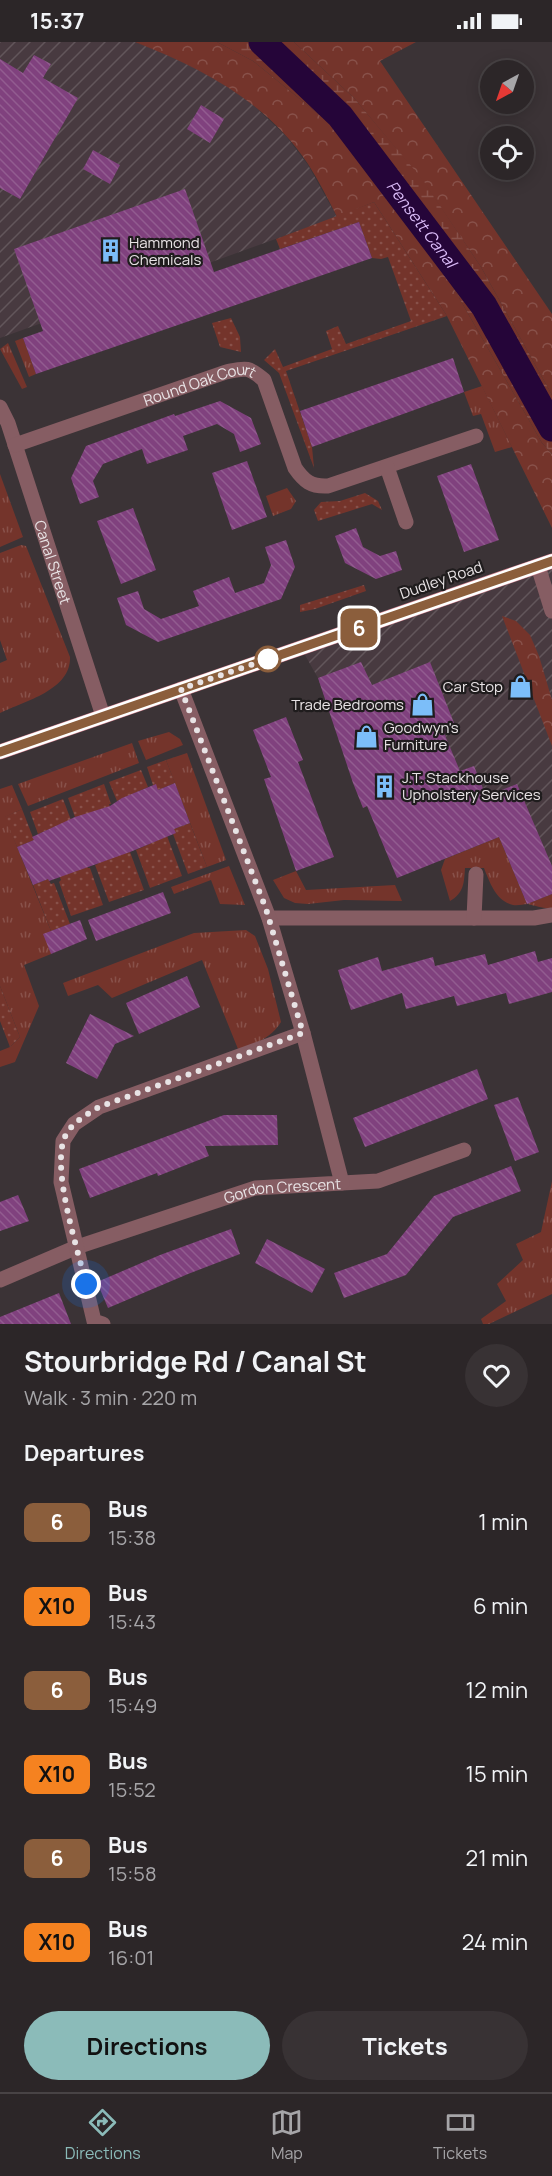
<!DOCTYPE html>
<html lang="en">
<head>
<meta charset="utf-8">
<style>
	:root { --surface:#2c2628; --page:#383234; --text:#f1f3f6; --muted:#a6a5a8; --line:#484345; --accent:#8bbbb9 }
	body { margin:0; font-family:Manrope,sans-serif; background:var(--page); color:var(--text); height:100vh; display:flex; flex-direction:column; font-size:22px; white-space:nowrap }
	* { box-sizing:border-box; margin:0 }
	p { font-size:20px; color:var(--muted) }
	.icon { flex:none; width:33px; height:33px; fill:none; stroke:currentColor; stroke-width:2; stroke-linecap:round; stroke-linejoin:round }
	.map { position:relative; height:1282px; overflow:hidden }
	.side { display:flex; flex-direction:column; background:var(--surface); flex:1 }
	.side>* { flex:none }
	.badge { padding:0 12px; border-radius:9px; font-size:21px; line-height:39px }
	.needle { width:39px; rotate:220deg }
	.tools { position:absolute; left:480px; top:18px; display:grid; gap:12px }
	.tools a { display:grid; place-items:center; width:54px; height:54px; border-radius:50%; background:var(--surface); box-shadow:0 3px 15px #0003,0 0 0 2px var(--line); font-size:30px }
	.you { position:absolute; width:30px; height:30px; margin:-15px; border:4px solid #fff; border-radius:50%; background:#1a73e8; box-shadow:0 0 0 9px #1a73e833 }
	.map>.badge { position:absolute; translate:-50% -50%; box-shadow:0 0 0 3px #fff }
	h2 { padding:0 24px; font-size:22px; line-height:54px }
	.round { display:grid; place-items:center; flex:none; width:63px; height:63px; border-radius:32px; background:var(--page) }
	.headline { display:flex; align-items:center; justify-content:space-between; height:102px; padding:0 24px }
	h1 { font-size:28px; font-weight:700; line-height:45px }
	.action { display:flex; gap:12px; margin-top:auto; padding:12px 24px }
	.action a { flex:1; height:69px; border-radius:36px; background:var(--accent); color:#111; font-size:24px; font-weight:700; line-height:69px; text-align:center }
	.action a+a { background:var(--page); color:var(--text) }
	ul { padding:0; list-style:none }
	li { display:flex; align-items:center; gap:18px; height:84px; padding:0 24px }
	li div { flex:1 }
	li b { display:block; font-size:22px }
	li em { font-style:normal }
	li .badge { min-width:66px; font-weight:700; text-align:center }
	.status { display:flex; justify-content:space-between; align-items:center; height:42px; padding:0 30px; background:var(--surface); direction:ltr }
	.status svg { height:16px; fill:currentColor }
	.dock { display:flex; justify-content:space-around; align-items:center; height:84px; border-top:2px solid var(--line); background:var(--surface); font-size:16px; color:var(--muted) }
	.dock a { display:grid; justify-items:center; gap:3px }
	.dock .current { color:var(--accent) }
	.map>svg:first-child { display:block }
	.industrial { fill:url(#industrial-furrows) }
	.grass { fill:url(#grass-tufts) }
	.forest { fill:url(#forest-crowns) }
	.wetland { fill:url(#wetland-marsh) }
	.garden { fill:url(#garden-dots) }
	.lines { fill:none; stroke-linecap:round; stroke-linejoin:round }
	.canal { stroke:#250539; stroke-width:27 }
	.building { fill:url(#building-back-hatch) }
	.minor { stroke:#865d63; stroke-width:15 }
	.primary { stroke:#d3828f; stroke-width:15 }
	.line-casing { stroke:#fff; stroke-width:14 }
	.line { stroke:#8b5e3c; stroke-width:9 }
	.walk { stroke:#e8e3e5; stroke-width:6; stroke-dasharray:0 10.8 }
	.stop-dot { fill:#fff; stroke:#8b5e3c; stroke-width:3 }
	.labels { text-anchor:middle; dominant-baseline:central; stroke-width:4.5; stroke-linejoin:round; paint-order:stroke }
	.poi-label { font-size:15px; fill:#e8e3e5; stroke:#1f1c1d; text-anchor:start }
	.street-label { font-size:15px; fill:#e8e3e5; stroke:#1f1c1d }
	.water-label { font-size:16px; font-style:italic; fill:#dbbcf9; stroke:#1f1c1d }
</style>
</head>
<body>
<div class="status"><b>15:37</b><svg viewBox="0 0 49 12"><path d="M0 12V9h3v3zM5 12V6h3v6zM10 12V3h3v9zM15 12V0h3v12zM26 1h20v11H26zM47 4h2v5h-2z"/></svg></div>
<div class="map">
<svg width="552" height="1282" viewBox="0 0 552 1282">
	<defs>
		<pattern id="industrial-furrows" width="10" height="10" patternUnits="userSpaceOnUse" patternTransform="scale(1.5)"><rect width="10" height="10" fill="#483a40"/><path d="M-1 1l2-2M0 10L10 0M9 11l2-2" fill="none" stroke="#62565b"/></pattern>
		<pattern id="grass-tufts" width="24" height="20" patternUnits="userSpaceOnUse" patternTransform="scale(1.5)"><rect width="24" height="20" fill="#74342b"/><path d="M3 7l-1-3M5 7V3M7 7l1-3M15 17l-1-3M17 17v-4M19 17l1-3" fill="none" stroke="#88514a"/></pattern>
		<pattern id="forest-crowns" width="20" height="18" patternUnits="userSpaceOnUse" patternTransform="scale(1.5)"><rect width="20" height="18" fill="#74342b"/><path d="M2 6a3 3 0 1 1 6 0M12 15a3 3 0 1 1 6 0" fill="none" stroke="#88514a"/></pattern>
		<pattern id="wetland-marsh" width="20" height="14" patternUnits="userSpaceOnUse" patternTransform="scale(1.5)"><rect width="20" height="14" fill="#74342b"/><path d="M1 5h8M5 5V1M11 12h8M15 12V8" fill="none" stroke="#88514a"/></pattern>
		<pattern id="garden-dots" width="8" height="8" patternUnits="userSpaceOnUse" patternTransform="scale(1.5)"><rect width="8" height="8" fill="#74342b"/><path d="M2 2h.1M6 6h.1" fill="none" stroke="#88514a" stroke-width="1.8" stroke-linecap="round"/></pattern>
		<pattern id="building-back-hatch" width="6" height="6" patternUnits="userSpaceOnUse" patternTransform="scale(1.5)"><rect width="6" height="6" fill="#80417e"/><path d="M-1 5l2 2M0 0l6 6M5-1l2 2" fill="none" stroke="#925c90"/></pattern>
	</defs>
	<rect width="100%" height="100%" fill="#3b3336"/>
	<g class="industrial">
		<polygon points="0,0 135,0 178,16 216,37 251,61 286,94 308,123 337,175 0,296"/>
		<polygon points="552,520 552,852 527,862 499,795 445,817 415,745 363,766 318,636 301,606"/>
	</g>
	<g class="grass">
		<polygon points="23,296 36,332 29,335 15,299"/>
		<polygon points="8,301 27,345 22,347 0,307"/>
		<polygon points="482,344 512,405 495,410 481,372 473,374 464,350"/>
		<polygon points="0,432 23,495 0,505"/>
		<polygon points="287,446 296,459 291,467 273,474 266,454"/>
		<path d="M21 503 26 504 70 615C71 648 25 659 0 671V621L7 618 0 598V511Z"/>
		<polygon points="169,690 180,697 183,703 146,718 138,699"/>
		<polygon points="132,701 139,721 28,764 18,742"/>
		<polygon points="187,711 226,818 207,825 166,718"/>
		<polygon points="12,743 22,767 5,775 51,889 51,912 24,923 39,964 15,1020 0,1025 0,1009 10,1005 20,995 0,944 0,747"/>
		<path d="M499 795 527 862 552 852V866C543 867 537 864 528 862 523 862 518 864 513 863 496 859 490 841 484 826H465C464 841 464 851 450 859L441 828 445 817Z"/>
		<polygon points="229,824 245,863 220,862 211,838 174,852 171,845"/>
		<polygon points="296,829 306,848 395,843 402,859 344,858 308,862 295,861 284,856 273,838"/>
		<path d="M246 888 255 894 268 927 281 980C271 996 256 1002 238 1007L202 918 112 956 98 943 68 954 63 941 194 891Z"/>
		<polygon points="552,1139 552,1252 489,1282 483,1282 481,1277 506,1259 497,1242 523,1218 516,1202 541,1190"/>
	</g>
	<g class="forest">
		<path d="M135 0H217L253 19 349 97 383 143 450 240 542 401 552 412V486L447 274 374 160 337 175C328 157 319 139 308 122 268 61 202 26 135 0Z"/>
		<polygon points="294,0 416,0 380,19 552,272 552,353 481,225 423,139 354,56"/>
		<polygon points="502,574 516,579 530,593 539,614 552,658 552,704"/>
	</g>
	<polygon class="wetland" points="217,0 294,0 354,56 423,138 481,225 552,353 552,412 542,401 450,240 383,143 349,97 253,19"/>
	<g class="garden">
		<polygon points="374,160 447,274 286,329 312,405 314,426 279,331 264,318 275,307 283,325 332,307 326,289 338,284 346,302 411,279 388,215 381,217 372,216 359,180 280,207 276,197"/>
		<polygon points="231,276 240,295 241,310 220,305 212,281"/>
		<polygon points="365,451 378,459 382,468 372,462 318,479 314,468 321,460 340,459"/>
		<polygon points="364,543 366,549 315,567 300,570 300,563"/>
		<polygon points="166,718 175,741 158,748 153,743 147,725"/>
		<polygon points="141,728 148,745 117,759 109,740"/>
		<polygon points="104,742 111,762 109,762 111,767 75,775 68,756"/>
		<polygon points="63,757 71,778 38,792 30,770"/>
		<polygon points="22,767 34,798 17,805 4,775"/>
		<polygon points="190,781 207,825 188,832 173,792 174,787"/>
		<polygon points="167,794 182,834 150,846 136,808"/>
		<polygon points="130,810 144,848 109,860 95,823 98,822 96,818"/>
		<polygon points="86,822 88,826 90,826 103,863 71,874 59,840 61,838 59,833"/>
		<polygon points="48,837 51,842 54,841 70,882 51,889 33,843"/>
		<polygon points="0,944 20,995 10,1005 0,979"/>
	</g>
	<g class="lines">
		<path class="canal" id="s1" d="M262 0 340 74 484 264 552 386"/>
	</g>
	<g class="building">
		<polygon points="34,13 51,22 43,36 78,56 20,157 0,146 0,17 23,31"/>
		<polygon points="201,63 224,77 210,101 187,87"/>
		<polygon points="93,108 120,123 110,142 83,127"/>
		<polygon points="185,147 214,230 359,180 372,216 36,332 23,296 43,289 14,207"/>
		<polygon points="453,316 464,350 312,405 300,369"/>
		<polygon points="220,359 251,376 261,402 240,410 234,392 217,382 183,394 188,408 147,422 142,407 103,422 93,439 99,455 80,462 71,436 86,404 174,372 175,374"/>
		<polygon points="247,419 267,475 232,488 212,431"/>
		<polygon points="471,422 499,498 464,510 437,434"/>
		<polygon points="133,466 156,528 121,542 97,479"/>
		<polygon points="356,486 363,505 380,514 396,509 402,528 376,537 345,521 335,494"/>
		<polygon points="286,498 295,525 281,557 158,600 126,583 117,556 138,549 144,567 161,577 199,564 193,549 229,535 235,551 264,541 271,523 265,505"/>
		<polygon points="361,620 372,643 430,620 456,686 444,691 460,729 474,724 486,754 517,742 552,824 552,852 527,862 499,795 397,836 367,764 363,766 353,741 318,636"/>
		<polygon points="286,675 303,718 298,720 334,815 296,829 264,737 271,735 253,688"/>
		<polygon points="175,741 190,781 174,787 176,791 130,810 49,839 48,837 33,843 17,805 34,798 32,795 75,775 110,764 122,756 156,742 158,748"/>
		<polygon points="163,850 171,871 96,899 88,878"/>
		<polygon points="80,878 87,897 51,912 43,892"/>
		<polygon points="535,909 538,920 552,916 552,950 509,962 506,951 457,964 454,954 406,967 402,951 351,968 338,928 378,915 382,929 433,915 435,924 485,912 488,923"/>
		<polygon points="187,934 200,965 139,992 126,961"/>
		<polygon points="90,972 134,994 115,1002 97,1037 66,1021"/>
		<polygon points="477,1027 488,1057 365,1105 353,1076"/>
		<polygon points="518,1055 539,1110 515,1119 494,1063"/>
		<polygon points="224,1073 277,1073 278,1103 205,1104 209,1114 158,1134 157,1131 90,1156 79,1127"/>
		<polygon points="511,1124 521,1149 453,1175 406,1233 344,1256 334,1231 387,1212 434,1154"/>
		<polygon points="18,1153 29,1179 0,1189 0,1160"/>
		<polygon points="231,1187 240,1212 188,1232 108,1266 97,1240 160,1213"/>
		<polygon points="267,1197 325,1227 312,1251 255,1221"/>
		<polygon points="59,1251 71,1282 0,1282 0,1275"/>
	</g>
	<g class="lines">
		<g class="minor">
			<path id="s2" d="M0 365 8 381 103 674"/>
			<path id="s3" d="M15 403 226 330C245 326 248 324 264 338L295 426C304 439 311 445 328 444L476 394"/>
			<polyline points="387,425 406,480"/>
			<polyline points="538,524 552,569"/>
			<polyline points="269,876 534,876 552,873"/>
			<polyline points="474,876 476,832"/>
			<polyline points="342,1141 378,1139 464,1108"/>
			<path id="s4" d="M0 1238 77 1205 255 1146 342 1141 303 991 269 876 181 647"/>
			<polyline points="103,1282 94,1279 61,1140 63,1099 74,1082 99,1065 303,991"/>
		</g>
		<polyline class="primary" points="0,710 552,519"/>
	</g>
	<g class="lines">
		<defs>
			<polyline id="line" points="0,710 552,519"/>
		</defs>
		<use href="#line" class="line-casing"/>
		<use href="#line" class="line"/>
		<path class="walk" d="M86 1242C77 1205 54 1135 63 1100 68 1082 85 1074 99 1065L303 991 266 867 181 647 268 617"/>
	</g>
	<defs>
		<symbol id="building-bare" viewBox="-9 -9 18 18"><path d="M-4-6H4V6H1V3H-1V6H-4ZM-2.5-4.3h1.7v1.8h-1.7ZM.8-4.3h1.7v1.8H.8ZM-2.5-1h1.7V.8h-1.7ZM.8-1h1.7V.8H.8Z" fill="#7cbef9" stroke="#1f1c1d" stroke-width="2.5" paint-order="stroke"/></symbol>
		<symbol id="shop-bare" viewBox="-9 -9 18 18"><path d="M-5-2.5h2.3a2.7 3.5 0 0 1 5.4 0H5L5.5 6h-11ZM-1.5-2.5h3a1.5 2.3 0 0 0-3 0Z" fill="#7cbef9" stroke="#1f1c1d" stroke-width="2.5" paint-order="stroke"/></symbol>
	</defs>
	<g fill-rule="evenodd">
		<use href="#building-bare" x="94" y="192" width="33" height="33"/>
		<use href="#shop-bare" x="504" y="628" width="33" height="33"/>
		<use href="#shop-bare" x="406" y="646" width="33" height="33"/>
		<use href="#shop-bare" x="350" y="678" width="33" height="33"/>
		<use href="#building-bare" x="368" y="728" width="33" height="33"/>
	</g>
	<circle class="stop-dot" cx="268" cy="617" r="12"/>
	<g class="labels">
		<g class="poi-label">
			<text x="129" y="200">Hammond<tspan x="129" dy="17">Chemicals</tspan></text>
			<text x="503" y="644" text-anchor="end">Car Stop</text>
			<text x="404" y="662" text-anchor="end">Trade Bedrooms</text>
			<text x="384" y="685">Goodwyn's<tspan x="384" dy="17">Furniture</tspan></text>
			<text x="402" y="735">J.T. Stackhouse<tspan x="402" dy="17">Upholstery Services</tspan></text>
		</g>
		<g class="street-label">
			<text stroke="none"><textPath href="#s3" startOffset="195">Round Oak Court</textPath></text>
			<text stroke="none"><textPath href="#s2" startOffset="164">Canal Street</textPath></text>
			<text transform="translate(441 538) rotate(-19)">Dudley Road</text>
			<text stroke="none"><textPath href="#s4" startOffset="298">Gordon Crescent</textPath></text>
		</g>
		<g class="water-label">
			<text stroke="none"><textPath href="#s1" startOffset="243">Pensett Canal</textPath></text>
		</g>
	</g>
</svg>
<div class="tools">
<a><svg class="needle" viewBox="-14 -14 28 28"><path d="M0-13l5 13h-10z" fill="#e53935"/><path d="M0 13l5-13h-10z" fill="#a6a5a8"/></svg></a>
<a><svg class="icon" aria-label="locate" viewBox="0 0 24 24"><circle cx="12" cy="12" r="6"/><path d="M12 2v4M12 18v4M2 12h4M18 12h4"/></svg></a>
</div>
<div class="you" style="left:86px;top:1242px"></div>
<b class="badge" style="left:359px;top:586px;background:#8b5e3c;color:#fff">6</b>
</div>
<section class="side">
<div class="headline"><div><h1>Stourbridge Rd / Canal St</h1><p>Walk · 3 min · 220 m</p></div><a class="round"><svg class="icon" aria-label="heart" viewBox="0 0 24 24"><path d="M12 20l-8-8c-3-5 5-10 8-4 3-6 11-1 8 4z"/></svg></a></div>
<h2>Departures</h2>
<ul>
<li><span class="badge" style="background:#8b5e3c;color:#fff">6</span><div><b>Bus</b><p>15:38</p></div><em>1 min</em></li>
<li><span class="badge" style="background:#f58220;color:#111">X10</span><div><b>Bus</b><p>15:43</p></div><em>6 min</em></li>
<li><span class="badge" style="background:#8b5e3c;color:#fff">6</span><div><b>Bus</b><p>15:49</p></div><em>12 min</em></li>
<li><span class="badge" style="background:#f58220;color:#111">X10</span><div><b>Bus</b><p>15:52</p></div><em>15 min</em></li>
<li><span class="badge" style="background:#8b5e3c;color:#fff">6</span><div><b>Bus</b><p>15:58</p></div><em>21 min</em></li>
<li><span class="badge" style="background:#f58220;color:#111">X10</span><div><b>Bus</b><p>16:01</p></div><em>24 min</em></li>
</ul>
<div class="action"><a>Directions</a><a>Tickets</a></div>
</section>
<nav class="dock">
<a class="current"><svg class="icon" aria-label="directions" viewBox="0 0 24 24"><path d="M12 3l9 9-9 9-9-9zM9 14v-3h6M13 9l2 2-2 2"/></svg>Directions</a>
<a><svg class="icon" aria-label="map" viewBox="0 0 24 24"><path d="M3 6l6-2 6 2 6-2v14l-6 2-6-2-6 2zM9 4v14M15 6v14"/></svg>Map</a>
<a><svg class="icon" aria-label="tickets" viewBox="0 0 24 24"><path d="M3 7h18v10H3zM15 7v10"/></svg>Tickets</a>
</nav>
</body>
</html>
